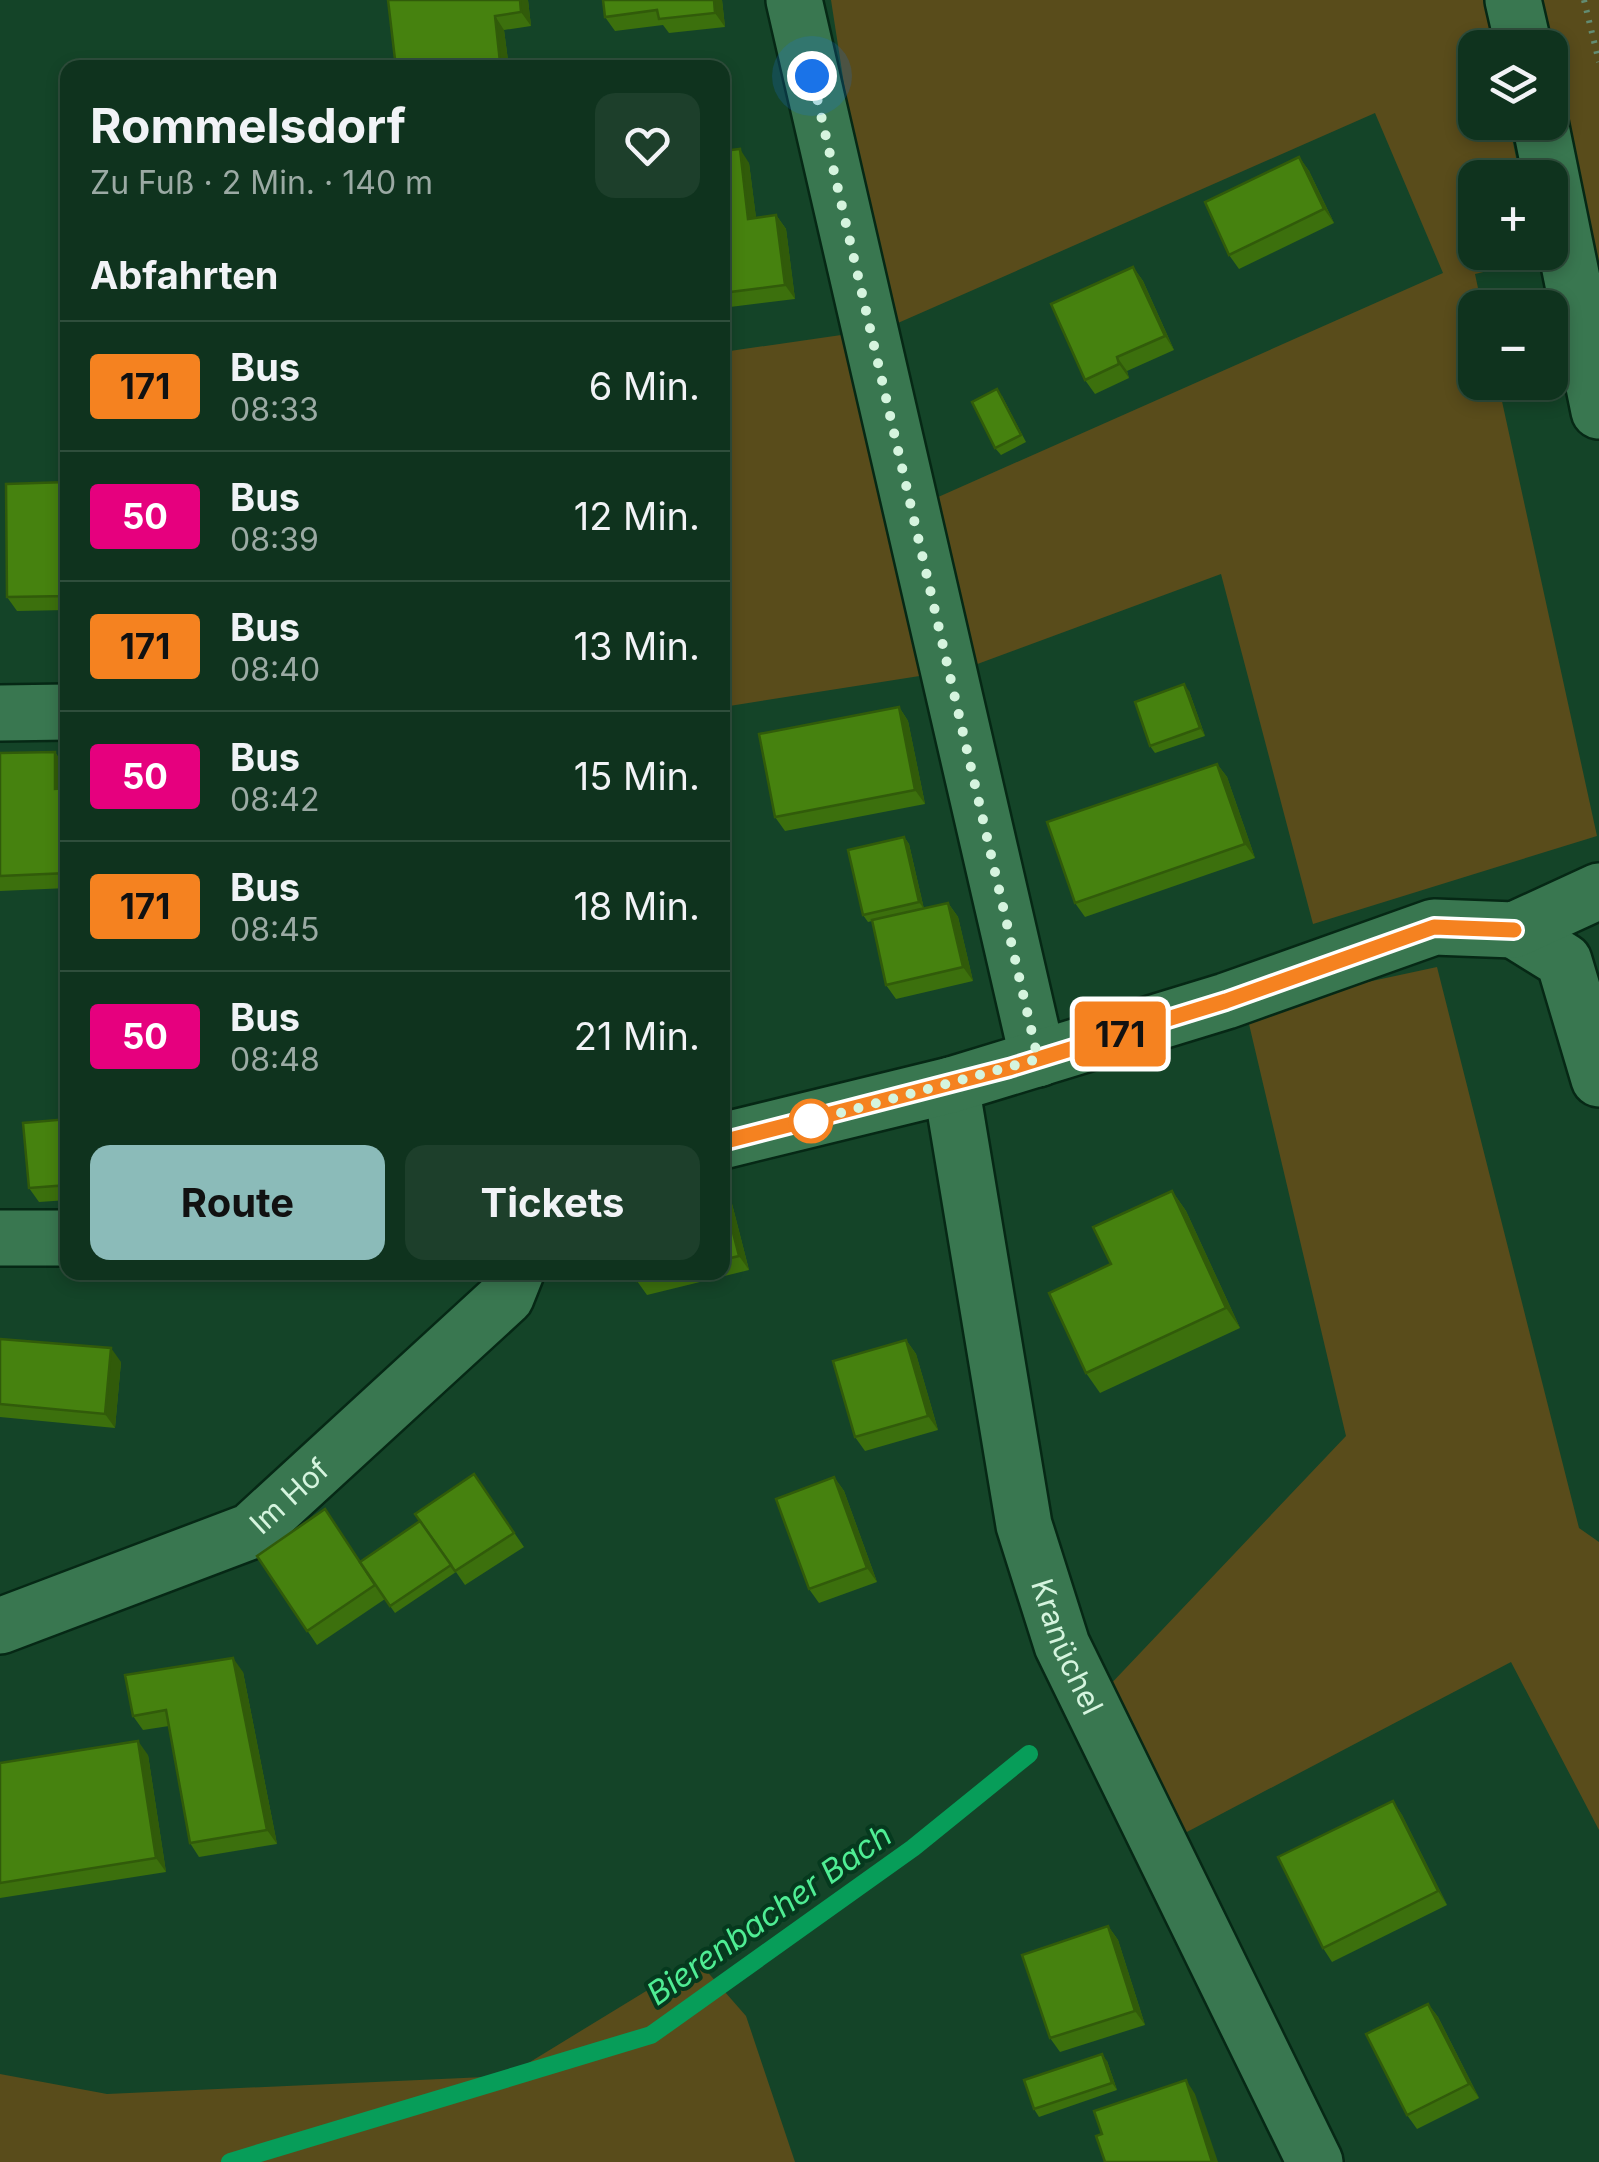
<!DOCTYPE html>
<html lang="de">
<head>
<meta charset="utf-8">
<style>
	:root { --surface:#0f331e; --page:#1d3f2b; --text:#f1f3f6; --muted:#9baaa4; --line:#2f4e3c; --accent:#8bbbb9 }
	body { margin:0; font-family:Inter,sans-serif; background:var(--page); color:var(--text); height:100vh; display:flex; flex-direction:column; font-size:38px; white-space:nowrap }
	* { box-sizing:border-box; margin:0 }
	p { font-size:32px; color:var(--muted) }
	.icon { flex:none; width:55px; height:55px; fill:none; stroke:currentColor; stroke-width:2; stroke-linecap:round; stroke-linejoin:round }
	.map { position:relative; flex:1; overflow:hidden }
	.details { position:absolute; left:60px; top:60px; width:670px; height:1220px; display:flex; flex-direction:column; background:var(--surface); border-radius:20px; box-shadow:0 5px 15px #0003,0 0 0 2px var(--line) }
	.details>* { flex:none }
	.badge { padding:0 20px; border-radius:8px; font-size:35px; line-height:65px }
	.tools { position:absolute; left:1458px; top:30px; display:grid; gap:20px }
	.tools a { display:grid; place-items:center; width:110px; height:110px; border-radius:20px; background:var(--surface); box-shadow:0 5px 15px #0003,0 0 0 2px var(--line); font-size:50px }
	.you { position:absolute; width:50px; height:50px; margin:-25px; border:8px solid #fff; border-radius:50%; background:#1a73e8; box-shadow:0 0 0 15px #1a73e833 }
	.map>.badge { position:absolute; translate:-50% -50%; box-shadow:0 0 0 5px #fff }
	h2 { padding:0 30px; font-size:38px; line-height:90px }
	.round { display:grid; place-items:center; flex:none; width:105px; height:105px; border-radius:20px; background:var(--page) }
	.summary { display:flex; align-items:center; justify-content:space-between; height:170px; padding:0 30px }
	h1 { font-size:48px; font-weight:700; line-height:75px }
	.button { display:flex; gap:20px; margin-top:auto; padding:20px 30px }
	.button a { flex:1; height:115px; border-radius:20px; background:var(--accent); color:#111; font-size:40px; font-weight:700; line-height:115px; text-align:center }
	.button a+a { background:var(--page); color:var(--text) }
	ul { padding:0; list-style:none }
	li { display:flex; align-items:center; gap:30px; height:130px; padding:0 30px; border-top:2px solid var(--line) }
	li div { flex:1 }
	li b { display:block; font-size:38px }
	li em { font-style:normal }
	li .badge { min-width:110px; font-weight:700; text-align:center }
	.map>svg:first-child { display:block }
	.green { fill:#594c1b }
	.lines { fill:none; stroke-linecap:round; stroke-linejoin:round }
	.stream { stroke:#079d59; stroke-width:18 }
	.minor-casing { stroke:#062815; stroke-width:60 }
	.path { stroke:#638c72; stroke-width:6; stroke-dasharray:2.5 8; stroke-linecap:butt }
	.minor { stroke:#397750; stroke-width:55 }
	.wall { fill:#3c700d }
	.shaded-wall { fill:#315b0a }
	.building { fill:#46820f; stroke:#315b0a; stroke-width:2.5 }
	.line-casing { stroke:#fff; stroke-width:22 }
	.line { stroke:#f58220; stroke-width:15 }
	.walk { stroke:#d5f4de; stroke-width:10; stroke-dasharray:0 18 }
	.stop-dot { fill:#fff; stroke:#f58220; stroke-width:5 }
	.labels { text-anchor:middle; dominant-baseline:central; stroke-width:8; stroke-linejoin:round; paint-order:stroke }
	.street-label { font-size:30px; fill:#d5f4de; stroke:#06391e }
	.water-label { font-size:32px; font-style:italic; fill:#4fed94; stroke:#06391e }
</style>
</head>
<body>
<div class="map">
<svg width="1599" height="2162" viewBox="0 0 1599 2162">
	<rect width="100%" height="100%" fill="#144428"/>
	<g class="green">
		<polygon points="831,0 1485,0 1495,47 1475,48 1475,122 1509,123 1520,177 1475,178 1475,252 1535,253 1537,259 1475,274 1482,307 1475,308 1475,382 1498,383 1597,836 1313,924 1221,574 972,666 936,498 1443,273 1375,113 882,330"/>
		<polygon points="1513,0 1599,0 1599,261 1569,267 1550,122 1550,48"/>
		<polygon points="855,333 926,675 723,707 723,352"/>
		<polygon points="1437,967 1579,1528 1599,1542 1599,1830 1511,1662 1185,1833 1106,1689 1346,1436 1249,1024 1330,990"/>
		<polygon points="697,1960 746,2016 795,2162 0,2162 0,2074 107,2094 507,2076"/>
	</g>
	<g class="lines">
		<polyline class="stream" points="230,2162 651,2035 913,1848 1029,1754"/>
		<defs>
			<g id="minor">
				<polyline points="794,0 1038,1059"/>
				<polyline points="1513,0 1524,48"/>
				<polyline points="1540,122 1599,411"/>
				<polyline points="0,713 68,712"/>
				<polyline points="1514,930 1564,961 1599,1079"/>
				<path id="s1" d="M951 1085 1024 1525 1062 1645 1315 2162"/>
				<polyline points="722,1141 951,1085 1226,1001 1434,927 1514,930 1599,891"/>
				<polyline points="0,1238 68,1238"/>
				<path id="s2" d="M0 1626 251 1531 506 1297 516 1272"/>
			</g>
		</defs>
		<use href="#minor" class="minor-casing"/>
		<polyline class="path" points="1584,0 1599,62"/>
		<use href="#minor" class="minor"/>
	</g>
	<g class="wall">
		<polygon points="388,0 528,0 531,26 504,30 509,68 396,68"/>
		<polygon points="722,0 725,27 669,33 663,25 615,31 605,17"/>
		<polygon points="722,151 749,163 756,218 776,215 786,229 795,299 722,308"/>
		<polygon points="1299,157 1309,171 1334,223 1239,269 1229,255"/>
		<polygon points="1133,267 1143,281 1174,350 1127,371 1129,378 1095,394 1085,380"/>
		<polygon points="1002,396 1026,442 1001,455 995,448"/>
		<polygon points="68,482 68,610 17,611 7,597"/>
		<polygon points="1189,691 1205,736 1155,753 1150,746"/>
		<polygon points="899,707 908,721 925,804 785,831 775,817"/>
		<polygon points="55,752 64,766 65,789 68,788 68,888 0,891 0,753"/>
		<polygon points="1217,764 1227,777 1255,858 1085,917 1075,903"/>
		<polygon points="904,837 909,844 924,909 948,903 958,917 973,981 896,999 886,985 872,921 868,922 863,915"/>
		<polygon points="68,1119 68,1200 39,1202 29,1188"/>
		<polygon points="722,1185 730,1196 749,1270 647,1295 637,1281 635,1272 722,1272"/>
		<polygon points="1172,1191 1186,1211 1240,1328 1100,1393 1086,1373 1111,1264"/>
		<polygon points="0,1339 121,1362 115,1428 0,1417"/>
		<polygon points="906,1340 916,1354 938,1430 865,1451 855,1437"/>
		<polygon points="474,1474 524,1547 465,1585 456,1572 395,1613 385,1599 317,1645 257,1556 360,1562 420,1521"/>
		<polygon points="834,1477 844,1491 877,1582 819,1603 809,1589"/>
		<polygon points="243,1672 277,1844 199,1857 190,1843 169,1726 143,1730 133,1716"/>
		<polygon points="148,1755 166,1872 0,1898 0,1763"/>
		<polygon points="1393,1801 1402,1815 1447,1905 1332,1962 1323,1948"/>
		<polygon points="1108,1926 1118,1940 1145,2025 1060,2052 1050,2038"/>
		<polygon points="1428,2004 1438,2017 1479,2098 1417,2129 1407,2115"/>
		<polygon points="1107,2061 1117,2090 1039,2117 1034,2109"/>
	</g>
	<g class="shaded-wall">
		<polygon points="520,0 528,0 531,26 521,12"/>
		<polygon points="714,0 722,0 725,27 715,13"/>
		<polygon points="495,16 504,30 509,68 504,68 500,62"/>
		<polygon points="740,149 749,163 758,233 748,219"/>
		<polygon points="1299,157 1309,171 1334,223 1324,209"/>
		<polygon points="776,215 786,229 795,299 785,285"/>
		<polygon points="1133,267 1143,281 1174,350 1165,336"/>
		<polygon points="1117,357 1127,371 1129,378 1119,364"/>
		<polygon points="1184,684 1189,691 1205,736 1200,728"/>
		<polygon points="899,707 908,721 925,804 915,790"/>
		<polygon points="55,752 64,766 65,803 55,789"/>
		<polygon points="1217,764 1227,777 1255,858 1245,844"/>
		<polygon points="904,837 909,844 924,909 919,902"/>
		<polygon points="948,903 958,917 973,981 963,967"/>
		<polygon points="722,1185 730,1196 749,1270 739,1256"/>
		<polygon points="1172,1191 1186,1211 1240,1328 1226,1308"/>
		<polygon points="906,1340 916,1354 938,1430 928,1416"/>
		<polygon points="111,1348 121,1362 115,1428 105,1414"/>
		<polygon points="834,1477 844,1491 877,1582 867,1568"/>
		<polygon points="233,1658 243,1672 277,1844 267,1830"/>
		<polygon points="138,1741 148,1755 166,1872 156,1858"/>
		<polygon points="1393,1801 1402,1815 1447,1905 1438,1891"/>
		<polygon points="1108,1926 1118,1940 1145,2025 1135,2011"/>
		<polygon points="1428,2004 1438,2017 1479,2098 1469,2084"/>
		<polygon points="1102,2054 1107,2061 1117,2090 1112,2083"/>
		<polygon points="1186,2080 1195,2094 1218,2162 1212,2162"/>
	</g>
	<g class="building">
		<polygon points="388,0 520,0 521,12 495,16 500,62 448,68 396,68"/>
		<polygon points="603,0 714,0 715,13 659,19 657,10 605,17"/>
		<polygon points="740,149 748,219 776,215 785,285 722,293 722,151"/>
		<polygon points="1299,157 1324,209 1229,255 1205,202"/>
		<polygon points="1133,267 1165,336 1117,357 1119,364 1085,380 1051,304"/>
		<polygon points="997,389 1021,435 995,448 972,402"/>
		<polygon points="68,482 68,596 7,597 6,484"/>
		<polygon points="1184,684 1200,728 1150,746 1135,702"/>
		<polygon points="899,707 915,790 775,817 759,734"/>
		<polygon points="55,752 55,789 68,788 68,873 0,876 0,753"/>
		<polygon points="1217,764 1245,844 1075,903 1047,822"/>
		<polygon points="904,837 919,902 863,915 848,850"/>
		<polygon points="948,903 963,967 886,985 872,920"/>
		<polygon points="68,1119 68,1185 29,1188 23,1123"/>
		<polygon points="722,1190 739,1256 722,1260"/>
		<polygon points="1172,1191 1226,1308 1086,1373 1049,1293 1111,1264 1093,1227"/>
		<polygon points="635,1272 671,1272 637,1281"/>
		<polygon points="0,1339 111,1348 105,1414 0,1404"/>
		<polygon points="906,1340 928,1416 855,1437 833,1361"/>
		<polygon points="474,1474 514,1533 455,1571 415,1514"/>
		<polygon points="834,1477 867,1568 809,1589 776,1499"/>
		<polygon points="325,1509 375,1585 307,1631 257,1556"/>
		<polygon points="420,1521 451,1565 390,1606 360,1562"/>
		<polygon points="233,1658 267,1830 190,1843 166,1710 133,1716 125,1675"/>
		<polygon points="138,1741 156,1858 0,1883 0,1763"/>
		<polygon points="1393,1801 1438,1891 1323,1948 1278,1857"/>
		<polygon points="1108,1926 1135,2011 1050,2038 1022,1955"/>
		<polygon points="1428,2004 1469,2084 1407,2115 1366,2034"/>
		<polygon points="1102,2054 1112,2083 1034,2109 1024,2080"/>
		<polygon points="1186,2080 1212,2162 1105,2162 1096,2136 1102,2134 1094,2111"/>
	</g>
	<g class="lines">
		<defs>
			<polyline id="line" points="722,1142 1009,1068 1226,1001 1434,927 1514,930"/>
		</defs>
		<use href="#line" class="line-casing"/>
		<use href="#line" class="line"/>
		<polyline class="walk" points="811,1121 800,1124 1038,1059 812,76"/>
	</g>
	<circle class="stop-dot" cx="811" cy="1121" r="20"/>
	<g class="labels">
		<g class="street-label">
			<text stroke="none"><textPath href="#s2" startOffset="320">Im Hof</textPath></text>
			<text stroke="none"><textPath href="#s1" startOffset="575">Kranüchel</textPath></text>
		</g>
		<g class="water-label">
			<text transform="translate(769 1914) rotate(-35)">Bierenbacher Bach</text>
		</g>
	</g>
</svg>
<div class="tools">
<a><svg class="icon" aria-label="layers" viewBox="0 0 24 24"><path d="M12 4l9 5-9 5-9-5zM3 14l9 5 9-5"/></svg></a>
<a>+</a>
<a>−</a>
</div>
<div class="you" style="left:812px;top:76px"></div>
<b class="badge" style="left:1120px;top:1034px;background:#f58220;color:#111">171</b>
<section class="details">
<div class="summary"><div><h1>Rommelsdorf</h1><p>Zu Fuß · 2 Min. · 140 m</p></div><a class="round"><svg class="icon" aria-label="heart" viewBox="0 0 24 24"><path d="M12 20l-8-8c-3-5 5-10 8-4 3-6 11-1 8 4z"/></svg></a></div>
<h2>Abfahrten</h2>
<ul>
<li><span class="badge" style="background:#f58220;color:#111">171</span><div><b>Bus</b><p>08:33</p></div><em>6 Min.</em></li>
<li><span class="badge" style="background:#e6007e;color:#fff">50</span><div><b>Bus</b><p>08:39</p></div><em>12 Min.</em></li>
<li><span class="badge" style="background:#f58220;color:#111">171</span><div><b>Bus</b><p>08:40</p></div><em>13 Min.</em></li>
<li><span class="badge" style="background:#e6007e;color:#fff">50</span><div><b>Bus</b><p>08:42</p></div><em>15 Min.</em></li>
<li><span class="badge" style="background:#f58220;color:#111">171</span><div><b>Bus</b><p>08:45</p></div><em>18 Min.</em></li>
<li><span class="badge" style="background:#e6007e;color:#fff">50</span><div><b>Bus</b><p>08:48</p></div><em>21 Min.</em></li>
</ul>
<div class="button"><a>Route</a><a>Tickets</a></div>
</section>
</div>
</body>
</html>
